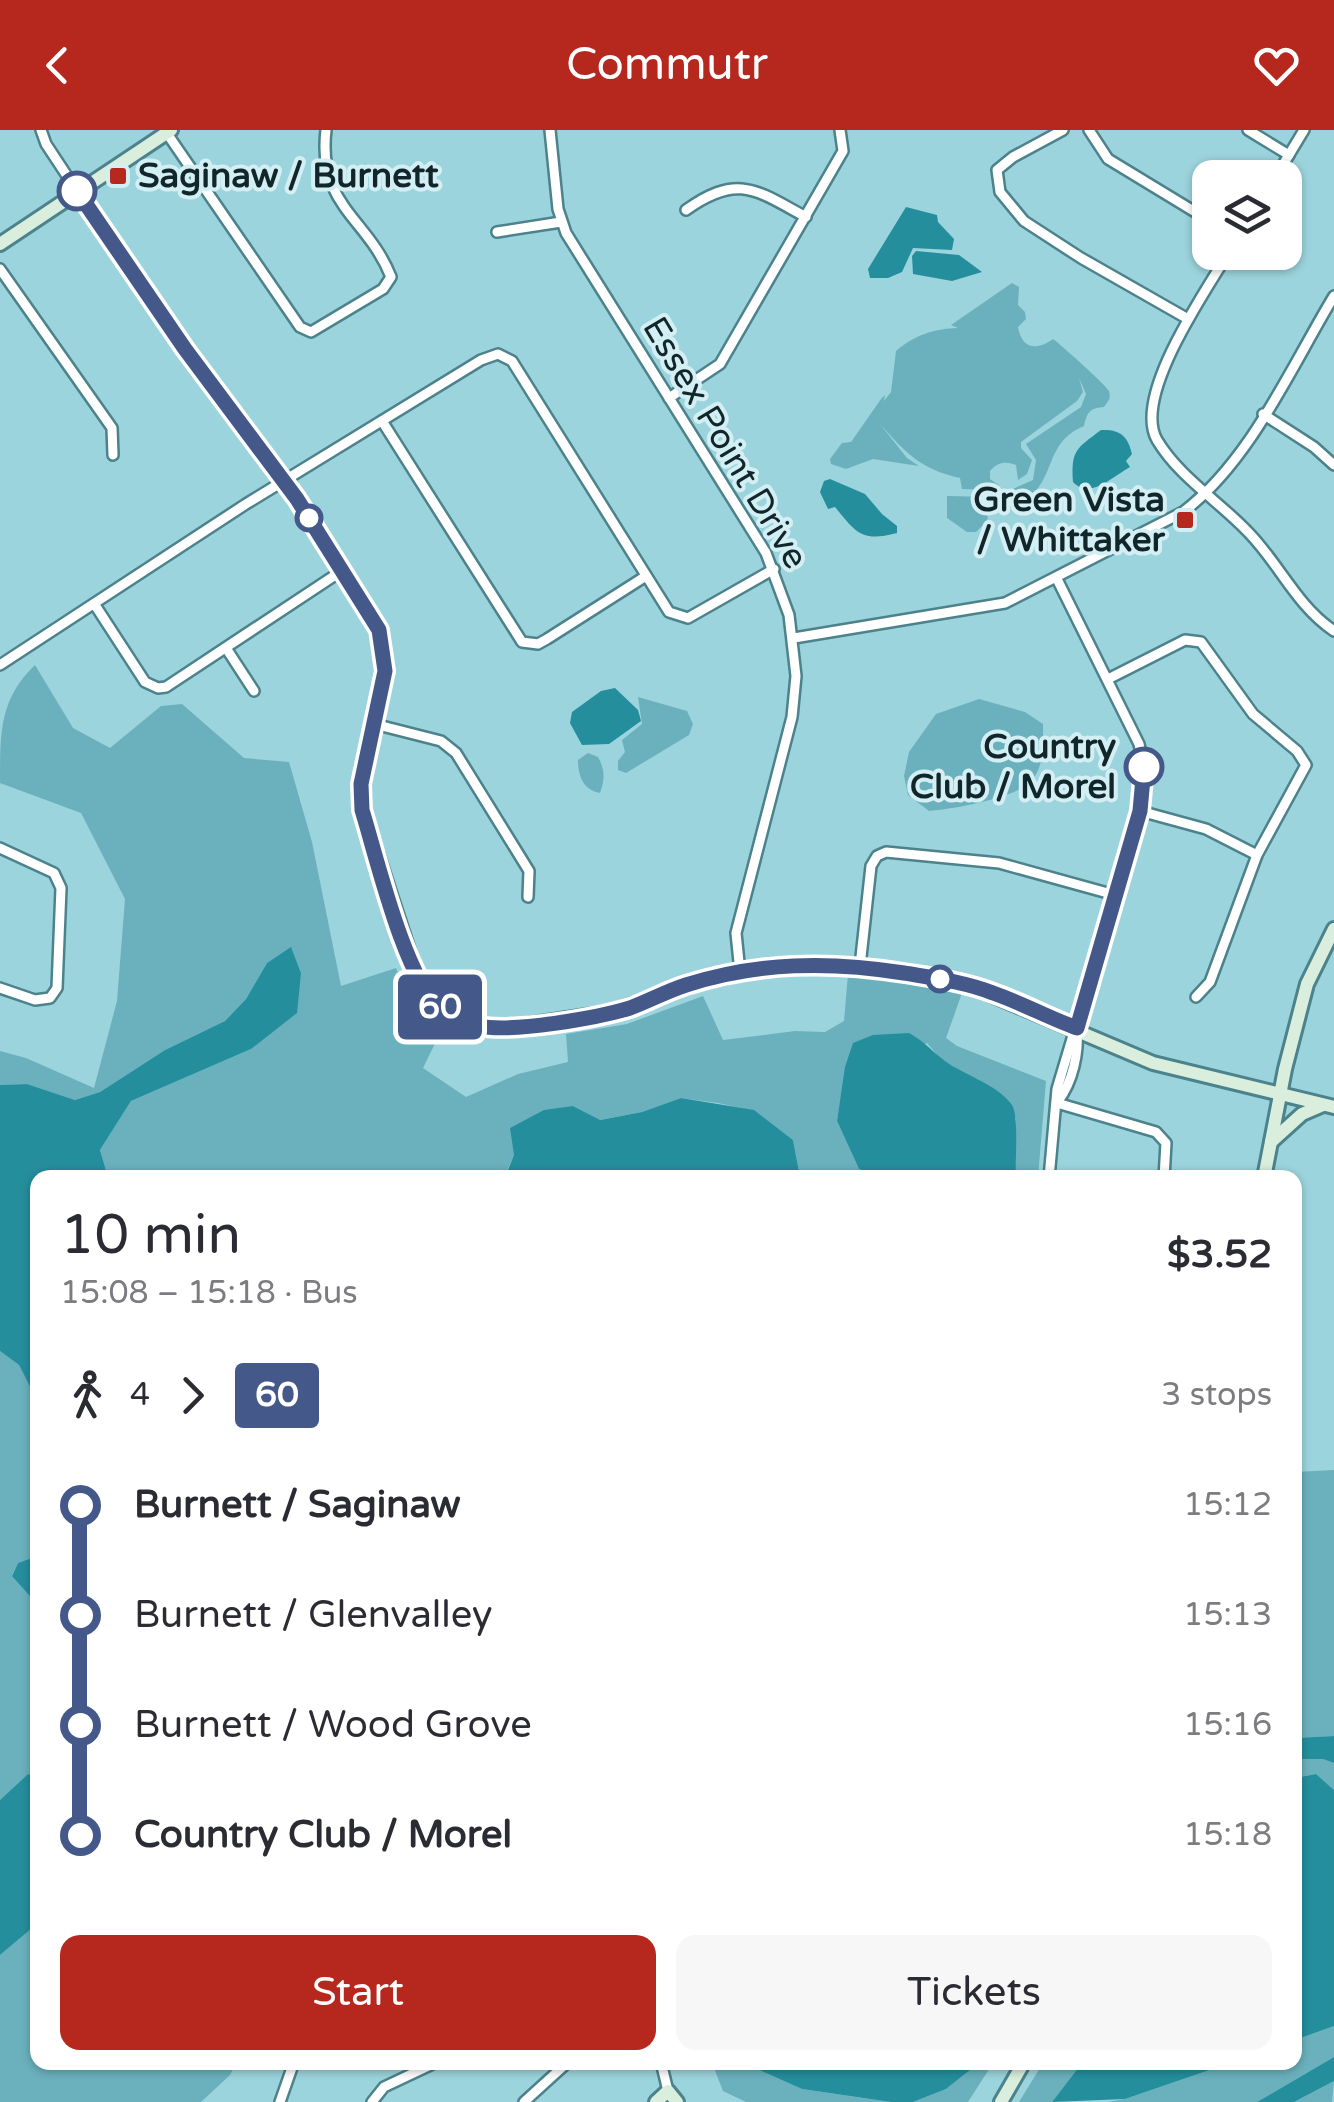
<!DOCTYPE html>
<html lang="en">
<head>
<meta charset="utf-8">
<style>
	:root { --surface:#fff; --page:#f7f7f7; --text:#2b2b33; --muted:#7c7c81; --accent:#b6281d }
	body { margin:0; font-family:"Varela Round",sans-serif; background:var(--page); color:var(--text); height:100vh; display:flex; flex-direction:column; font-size:38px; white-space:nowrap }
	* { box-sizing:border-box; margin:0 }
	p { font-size:32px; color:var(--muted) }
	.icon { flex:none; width:55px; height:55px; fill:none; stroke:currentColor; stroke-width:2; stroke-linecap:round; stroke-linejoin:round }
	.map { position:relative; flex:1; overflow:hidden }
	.drawer { position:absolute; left:30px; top:1040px; width:1272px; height:900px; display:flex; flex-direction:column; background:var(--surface); border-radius:20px; box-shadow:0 2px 8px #0004 }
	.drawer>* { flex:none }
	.badge { padding:0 20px; border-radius:8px; font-size:35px; line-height:65px }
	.controls { position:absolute; left:1192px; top:30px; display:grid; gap:20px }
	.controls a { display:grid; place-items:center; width:110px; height:110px; border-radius:20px; background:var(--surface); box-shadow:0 2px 8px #0004; font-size:50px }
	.map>.badge { position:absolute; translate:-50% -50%; box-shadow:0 0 0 5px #fff }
	.legs { display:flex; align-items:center; gap:15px; height:110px; padding:0 30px; font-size:32px }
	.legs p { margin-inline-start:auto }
	.overview { display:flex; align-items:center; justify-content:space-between; height:170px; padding:0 30px }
	h1 { font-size:55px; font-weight:600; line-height:75px }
	.cta { display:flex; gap:20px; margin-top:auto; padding:20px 30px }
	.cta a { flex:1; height:115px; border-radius:20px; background:var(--accent); color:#fff; font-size:40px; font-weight:600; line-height:115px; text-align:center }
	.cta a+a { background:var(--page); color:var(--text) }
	ul { padding:0 30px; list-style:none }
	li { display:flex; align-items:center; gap:35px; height:110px; font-size:38px }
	li i { display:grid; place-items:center; width:15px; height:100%; margin:0 12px; background:currentColor }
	li i::after { content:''; width:25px; height:25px; margin:-12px; border:8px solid; border-radius:50%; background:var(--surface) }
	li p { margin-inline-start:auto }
	li:first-child i { background:linear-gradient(#0000 50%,currentColor 0) }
	li:last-child i { background:linear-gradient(currentColor 50%,#0000 0) }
	header { display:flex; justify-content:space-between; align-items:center; height:130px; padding:0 30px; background:var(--accent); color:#fff; font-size:45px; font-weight:600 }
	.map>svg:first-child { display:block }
	.green { fill:#6ab1bd }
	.water { fill:#258e9d }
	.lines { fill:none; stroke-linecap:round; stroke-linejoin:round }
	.street-casing { stroke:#4c828b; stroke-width:14 }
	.secondary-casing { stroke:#4c828b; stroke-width:18 }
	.street { stroke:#fff; stroke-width:9 }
	.secondary { stroke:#d9eedd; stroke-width:12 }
	.line-1-casing { stroke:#fff; stroke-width:22 }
	.line-1 { stroke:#44588a; stroke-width:15 }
	.poi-dot { fill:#b6281d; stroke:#d4eff4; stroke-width:4 }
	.stop-1-dot { fill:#fff; stroke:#44588a; stroke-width:5 }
	.labels { text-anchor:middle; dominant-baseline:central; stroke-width:8; stroke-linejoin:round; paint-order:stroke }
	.poi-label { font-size:35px; font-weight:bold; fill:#10262a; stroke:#d4eff4; text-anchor:start }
	.street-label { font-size:35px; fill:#10262a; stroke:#d4eff4 }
	.stop-label { font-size:35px; font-weight:bold; fill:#10262a; stroke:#d4eff4; text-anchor:end }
</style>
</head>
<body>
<header><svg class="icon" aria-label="back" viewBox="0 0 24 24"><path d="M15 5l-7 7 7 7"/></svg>Commutr<svg class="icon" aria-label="heart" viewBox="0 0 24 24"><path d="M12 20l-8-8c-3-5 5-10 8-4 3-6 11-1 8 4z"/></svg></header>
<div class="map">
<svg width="1334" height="1972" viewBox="0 0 1334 1972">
	<rect width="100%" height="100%" fill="#9cd4dd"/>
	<g class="green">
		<path d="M1012 153 1019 157 1018 175 1025 182 1026 189 1018 197C1022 219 1036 221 1053 209 1058 212 1107 256 1109 261 1111 269 1109 270 1104 277 1090 278 1087 282 1084 296 1033 317 1068 369 988 385L987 391 976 402H967L947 388V366L995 367 1033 350 1036 330 1026 314 1081 277 1086 264 1079 248 1083 262 1077 271 1021 312V318L1032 330 1027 344 1018 350 1016 335C1005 331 998 332 990 341V349L1000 356 996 360 962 359 960 348C920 339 906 323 880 294L907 328 919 336 873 329 846 339 831 334 830 329 842 313 851 312 881 269 885 265 884 271 891 262 896 221C915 205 933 199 958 198L951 195Z"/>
		<path d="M35 535 73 598 110 618 161 576 182 574 244 628 289 632 312 712 341 856 396 838 410 870 445 893 423 938 466 967 518 944 568 932 566 904 627 894 703 866 723 910 795 901 825 902 844 891 848 844 962 863 946 908 957 916 1046 951 1038 1047H1012L1016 1045V988L960 941 939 927 927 913 841 967 837 991 859 1039 885 1047H800L793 1010 754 981 718 973 681 968 642 982 599 990 573 976 514 1025 504 1047H108L100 1020 131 971 251 919 301 843 291 818 267 833 246 869 225 891 165 920 100 962 75 970 27 954 0 955V921L26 928 94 958 117 871 125 769 81 683 0 653C0 600 0 569 35 535Z"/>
		<polygon points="638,567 687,581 693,594 689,605 626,643 618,640 618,631 625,622 622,610 642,594"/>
		<path d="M979 569 1025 582 1043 594C1043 613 1045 640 1028 654 1009 669 953 679 929 681L908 665 904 646 909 622 936 584Z"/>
		<path d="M588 623 598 627C605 640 605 649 600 663 583 660 578 646 578 630Z"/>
		<polygon points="0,1221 19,1235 38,1270 37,1426 18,1433 12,1445 37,1474 37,1647 28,1644 0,1670"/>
		<polygon points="1334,1340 1334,1606 1295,1608 1295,1342"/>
		<polygon points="1295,1629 1324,1629 1334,1633 1334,1660 1316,1644 1295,1648"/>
		<polygon points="37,1794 38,1932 236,1933 230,1945 201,1972 0,1972 0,1825"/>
		<polygon points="1334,1896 1334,1927 1257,1972 1107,1972 1125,1969 1230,1933 1295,1932 1295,1910"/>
		<polygon points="712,1933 753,1933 757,1939 802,1959 891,1972 746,1972 723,1961"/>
		<polygon points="979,1933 993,1933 968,1972 913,1972 946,1959"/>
		<polygon points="1043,1933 1082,1933 1052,1972 1019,1972"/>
		<polygon points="1334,1951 1332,1972 1294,1972"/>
	</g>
	<g class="water">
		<polygon points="906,77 937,85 938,92 954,109 952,120 913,118 902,142 888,148 870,148 868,139"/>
		<polygon points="916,121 959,125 982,142 952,151 913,144 912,126"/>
		<path d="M1101 300C1120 299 1128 306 1132 324L1126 331 1130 337C1112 347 1090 370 1073 352 1071 320 1076 319 1101 300Z"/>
		<path d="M830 349 865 364 882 384 897 396V403C862 412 857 404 835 377L828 379 820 362 824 351Z"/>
		<polygon points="615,558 638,580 641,591 609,614 582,615 570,593 572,582 601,561"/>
		<polygon points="291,817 301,843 297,883 251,919 131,971 100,1020 108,1047 38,1048 37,1270 19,1235 0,1221 0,955 27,954 75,970 100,962 165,920 225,891 246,869 267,833"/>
		<path d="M909 903C922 910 929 918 940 927 961 945 995 952 1012 975 1019 986 1015 1030 1016 1045L943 1048 935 1042 907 1047 885 1048 859 1039 837 991 845 937 853 913 873 905Z"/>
		<polygon points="681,968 754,980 793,1010 800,1047 505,1047 514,1025 510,998 544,980 573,976 600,990 642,982"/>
		<polygon points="37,1426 38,1426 37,1474 12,1446 18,1433"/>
		<polygon points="1334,1606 1334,1633 1323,1629 1295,1629 1295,1608"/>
		<polygon points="28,1644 37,1647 37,1794 0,1825 0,1670"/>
		<polygon points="1316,1644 1334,1660 1334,1896 1295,1910 1295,1648"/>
		<polygon points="1334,1927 1334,1951 1294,1972 1257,1972"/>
		<polygon points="753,1933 979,1933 946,1959 913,1972 891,1972 802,1959 757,1939"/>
		<polygon points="1082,1933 1082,1932 1230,1933 1125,1969 1052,1972"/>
	</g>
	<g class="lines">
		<defs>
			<g id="street">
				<polyline points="41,0 46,14 77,61"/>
				<polyline points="550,0 558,79 566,103 766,423 789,485 796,546 792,587 736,803 740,842"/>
				<polyline points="1063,0 1013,27 997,40 1000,62 1024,91 1081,128 1188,189"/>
				<polyline points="1089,0 1108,29 1210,91"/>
				<polyline points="1248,0 1289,25"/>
				<path d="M166 2 300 197 311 202 383 159 391 147C368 88 317 76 326 0"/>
				<polyline points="1275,48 1304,0"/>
				<path d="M686 80C738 43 756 60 806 87"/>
				<polyline points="497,102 561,92"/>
				<path d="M1229 122C1206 161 1132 266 1157 310 1179 347 1220 372 1249 403 1280 435 1296 475 1334 501"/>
				<polyline points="0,139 112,298 113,325"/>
				<polyline points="669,268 720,234 843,21 840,0"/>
				<polyline points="1263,284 1314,317 1334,335"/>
				<polyline points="382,291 522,512 538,514 547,509 646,446"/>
				<polyline points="95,475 145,552 158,558 166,557 343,440"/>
				<path d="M794 508 1005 473 1183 382C1250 332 1291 237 1334 166"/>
				<polyline points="226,518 254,561"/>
				<polyline points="0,535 246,374 481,230 498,224 512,231 669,482 688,488 774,439"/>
				<polyline points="1108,549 1185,510 1201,512 1253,584 1297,621 1306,635 1257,725 1210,852 1196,867"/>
				<polyline points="374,594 441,611 456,623 529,741 528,767"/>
				<polyline points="1140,681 1206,699 1257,725"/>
				<polyline points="0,718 54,743 61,758 57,858 50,868 35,870 0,858"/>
				<polyline points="860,836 871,736 877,726 886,722 999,733 1115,765"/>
				<path d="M1058 971C1073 952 1079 922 1077 899"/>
				<polyline points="1057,973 1156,1002 1166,1013 1164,1048"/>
				<polyline points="1049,1048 1057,959 1140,681 1144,637 1139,614 1057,449"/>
				<polyline points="661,1932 668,1961"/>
				<polyline points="280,1972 294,1932"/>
				<polyline points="372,1972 384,1957 437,1932"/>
				<polyline points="524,1972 568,1932"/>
			</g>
			<g id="secondary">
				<polyline points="77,61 185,219 297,369 379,500 385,541 361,654 362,679 418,850 438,875 459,889 479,896 507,898 613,882 685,856 771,836 826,834 860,836 971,856 1153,933 1334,977"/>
				<polyline points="0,114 171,0"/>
				<polyline points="1271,1012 1302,984 1323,975"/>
				<polyline points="1264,1048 1285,939 1307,854 1334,799"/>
				<polyline points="656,1972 668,1961 677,1972"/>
				<polyline points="1001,1972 1024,1932"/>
			</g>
		</defs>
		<use href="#street" class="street-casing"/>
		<use href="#secondary" class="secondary-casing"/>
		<use href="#street" class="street"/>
		<use href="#secondary" class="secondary"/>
	</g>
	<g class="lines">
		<defs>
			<path id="line-1" d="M77 61 185 219 297 369 379 500 385 541 361 654 362 680C376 725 405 849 439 876 451 885 465 893 479 896 512 903 597 888 630 878 649 871 667 861 686 855 759 832 829 831 904 843 934 848 965 852 993 863 1022 873 1049 888 1077 898L1140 681 1144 637"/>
		</defs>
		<use href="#line-1" class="line-1-casing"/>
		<use href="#line-1" class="line-1"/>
	</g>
	<g class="poi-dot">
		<rect x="108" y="36" width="20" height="20" rx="5"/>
		<rect x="1175" y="380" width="20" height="20" rx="5"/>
	</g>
	<g class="stop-1-dot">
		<circle cx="77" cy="61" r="18"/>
		<circle cx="309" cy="388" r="12"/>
		<circle cx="1144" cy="637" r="18"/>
		<circle cx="940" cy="849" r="12"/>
	</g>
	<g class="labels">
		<g class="poi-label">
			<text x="138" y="46">Saginaw / Burnett</text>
			<text x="1165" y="370" text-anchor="end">Green Vista<tspan x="1165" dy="40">/ Whittaker</tspan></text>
		</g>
		<g class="street-label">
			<text transform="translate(725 313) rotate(59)">Essex Point Drive</text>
		</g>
		<g class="stop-label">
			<text x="1116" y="617">Country<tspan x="1116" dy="40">Club / Morel</tspan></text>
		</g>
	</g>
</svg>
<div class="controls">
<a><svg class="icon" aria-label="layers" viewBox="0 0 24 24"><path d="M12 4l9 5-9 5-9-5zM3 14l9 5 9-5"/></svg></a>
</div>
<b class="badge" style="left:440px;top:877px;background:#44588a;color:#fff">60</b>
<section class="drawer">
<div class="overview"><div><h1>10 min</h1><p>15:08 – 15:18 · Bus</p></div><b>$3.52</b></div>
<div class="legs"><svg class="icon" aria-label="walk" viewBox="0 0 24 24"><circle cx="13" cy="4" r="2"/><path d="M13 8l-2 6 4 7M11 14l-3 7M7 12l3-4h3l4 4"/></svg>4<svg class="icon" aria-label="forward" viewBox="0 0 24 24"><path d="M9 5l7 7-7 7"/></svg><b class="badge" style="background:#44588a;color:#fff">60</b><p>3 stops</p></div>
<ul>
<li><i style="color:#44588a"></i><b>Burnett / Saginaw</b><p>15:12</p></li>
<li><i style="color:#44588a"></i><span>Burnett / Glenvalley</span><p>15:13</p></li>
<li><i style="color:#44588a"></i><span>Burnett / Wood Grove</span><p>15:16</p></li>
<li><i style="color:#44588a"></i><b>Country Club / Morel</b><p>15:18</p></li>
</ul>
<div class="cta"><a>Start</a><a>Tickets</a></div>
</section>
</div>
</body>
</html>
